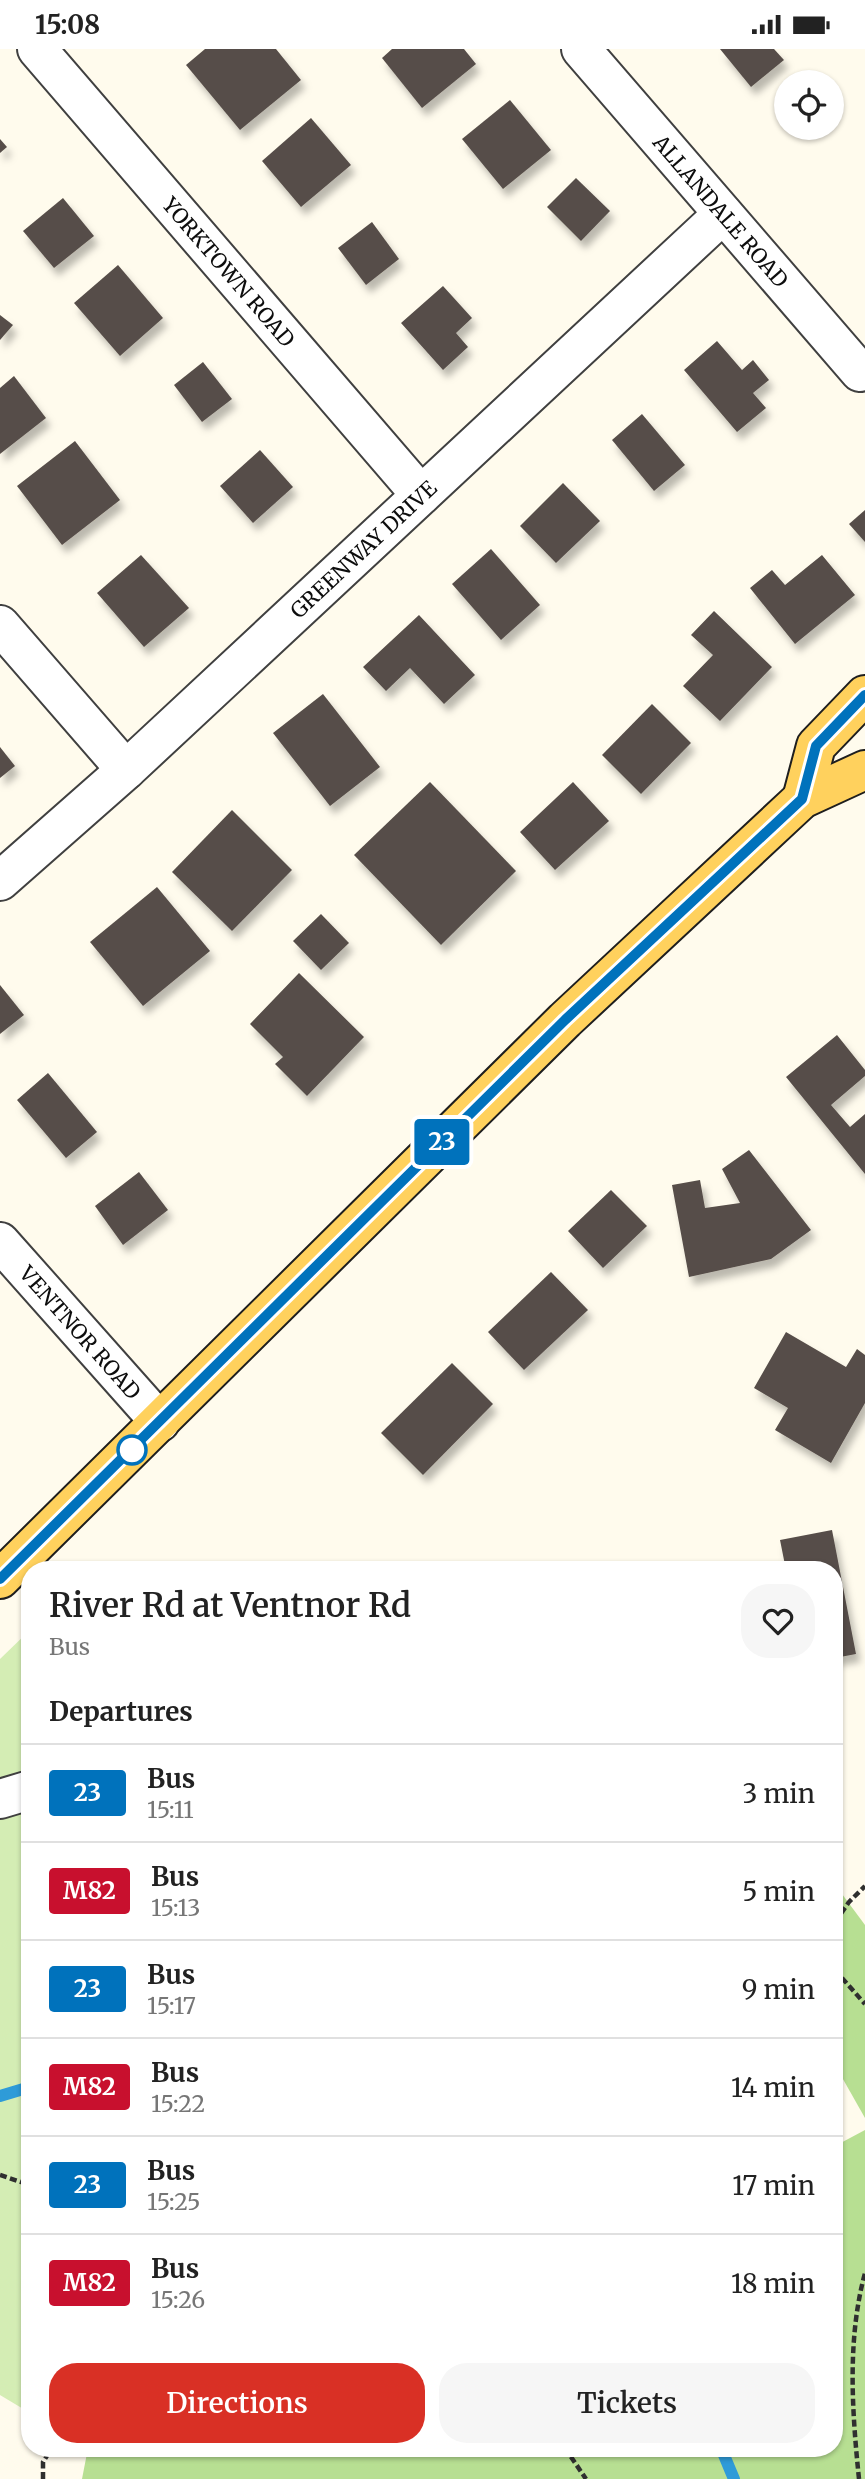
<!DOCTYPE html>
<html lang="en">
<head>
<meta charset="utf-8">
<style>
	:root { --surface:#fff; --page:#f6f6f6; --text:#222; --muted:#767676; --line:#e0e0e0; --accent:#d93025 }
	body { margin:0; font-family:Merriweather,serif; background:var(--page); color:var(--text); height:100vh; display:flex; flex-direction:column; font-size:26px; white-space:nowrap }
	* { box-sizing:border-box; margin:0 }
	p { font-size:23px; color:var(--muted) }
	.icon { flex:none; width:38px; height:38px; fill:none; stroke:currentColor; stroke-width:2; stroke-linecap:round; stroke-linejoin:round }
	.map { position:relative; flex:1; overflow:hidden }
	.details { position:absolute; left:21px; top:1512px; width:822px; height:896px; display:flex; flex-direction:column; background:var(--surface); border-radius:28px; box-shadow:0 2px 5px #0004 }
	.details>* { flex:none }
	.badge { padding:0 14px; border-radius:5px; font-size:24px; line-height:46px }
	.tools { position:absolute; left:774px; top:21px; display:grid; gap:14px }
	.tools a { display:grid; place-items:center; width:70px; height:70px; border-radius:50%; background:var(--surface); box-shadow:0 2px 5px #0004; font-size:35px }
	.map>.badge { position:absolute; translate:-50% -50%; box-shadow:0 0 0 4px #fff }
	h2 { padding:0 28px; font-size:26px; line-height:63px }
	.round { display:grid; place-items:center; flex:none; width:74px; height:74px; border-radius:28px; background:var(--page) }
	.head { display:flex; align-items:center; justify-content:space-between; height:119px; padding:0 28px }
	h1 { font-size:33px; font-weight:600; line-height:52px }
	.button { display:flex; gap:14px; margin-top:auto; padding:14px 28px }
	.button a { flex:1; height:80px; border-radius:28px; background:var(--accent); color:#fff; font-size:28px; font-weight:600; line-height:80px; text-align:center }
	.button a+a { background:var(--page); color:var(--text) }
	ul { padding:0; list-style:none }
	li { display:flex; align-items:center; gap:21px; height:98px; padding:0 28px; border-top:2px solid var(--line) }
	li div { flex:1 }
	li b { display:block; font-size:26px }
	li em { font-style:normal }
	li .badge { min-width:77px; font-weight:700; text-align:center }
	.status { display:flex; justify-content:space-between; align-items:center; height:49px; padding:0 35px; background:var(--surface); direction:ltr }
	.status svg { height:19px; fill:currentColor }
	.map>svg:first-child { display:block }
	.green { fill:#d4edb4 }
	.forest { fill:#b7df92 }
	.lines { fill:none; stroke-linecap:round; stroke-linejoin:round }
	.stream { stroke:#2e9bd8; stroke-width:12 }
	.building { fill:#574e49; filter:url(#shadow) }
	.minor-casing { stroke:#404040; stroke-width:42 }
	.major-casing { stroke:#1e1e1e; stroke-width:42 }
	.path { stroke:#2f2f2f; stroke-width:4.5; stroke-dasharray:7 3.5; stroke-linecap:butt }
	.minor { stroke:#fff; stroke-width:38 }
	.major { stroke:#ffd15d; stroke-width:38 }
	.line-casing { stroke:#fff; stroke-width:16 }
	.line { stroke:#0072bc; stroke-width:10 }
	.stop-dot { fill:#fff; stroke:#0072bc; stroke-width:3.5 }
	.labels { text-anchor:middle; dominant-baseline:central; stroke-width:7; stroke-linejoin:round; paint-order:stroke }
	.street-label { font-size:21px; fill:#0d0d0d; stroke:#fff }
</style>
</head>
<body>
<div class="status"><b>15:08</b><svg viewBox="0 0 49 12"><path d="M0 12V9h3v3zM5 12V6h3v6zM10 12V3h3v9zM15 12V0h3v12zM26 1h20v11H26zM47 4h2v5h-2z"/></svg></div>
<div class="map">
<svg width="865" height="2430" viewBox="0 0 865 2430">
	<defs>
		<filter id="shadow"><feDropShadow dx="4.5" dy="8" stdDeviation="3.5" flood-color="#0004"/></filter>
	</defs>
	<rect width="100%" height="100%" fill="#fffbed"/>
	<polygon class="green" points="30,1581 30,2364 0,2346 0,1610"/>
	<g class="forest">
		<polygon points="842,1845 865,1876 865,2069 835,2016 835,1852"/>
		<polygon points="865,2081 865,2430 82,2430 88,2399 835,2399 835,2097"/>
	</g>
	<g class="lines">
		<g class="stream">
			<polyline points="0,2047 30,2038"/>
			<polyline points="721,2399 734,2430"/>
		</g>
	</g>
	<g class="building">
		<polygon points="205,0 276,0 301,31 240,81 186,16"/>
		<polygon points="392,0 464,0 476,15 422,59 382,9"/>
		<polygon points="720,0 774,0 784,11 751,38"/>
		<polygon points="510,51 551,101 503,140 462,90"/>
		<polygon points="311,69 351,116 301,158 262,112"/>
		<polygon points="0,90 7,98 0,104"/>
		<polygon points="576,129 610,162 581,192 547,158"/>
		<polygon points="63,149 94,187 54,219 23,182"/>
		<polygon points="372,173 399,210 366,236 338,199"/>
		<polygon points="118,216 163,269 120,307 74,254"/>
		<polygon points="443,237 472,269 456,284 468,298 443,321 401,274"/>
		<polygon points="0,266 13,276 0,291"/>
		<polygon points="717,292 742,321 753,311 769,331 753,344 766,359 737,383 684,321"/>
		<polygon points="203,313 232,350 202,373 174,336"/>
		<polygon points="14,327 46,369 0,405 0,339"/>
		<polygon points="642,365 685,416 654,442 612,391"/>
		<polygon points="75,392 120,451 62,496 17,437"/>
		<polygon points="260,401 293,438 253,474 220,437"/>
		<polygon points="563,434 600,472 556,514 520,477"/>
		<polygon points="865,461 865,493 849,475"/>
		<polygon points="491,500 540,556 501,591 452,535"/>
		<polygon points="141,506 189,559 144,598 97,544"/>
		<polygon points="822,506 855,546 795,595 750,539 772,521 785,536"/>
		<polygon points="714,562 772,618 720,672 683,637 713,606 691,586"/>
		<polygon points="419,566 475,626 444,655 410,619 386,642 363,618"/>
		<polygon points="323,645 380,718 330,757 273,684"/>
		<polygon points="652,655 691,694 641,745 602,706"/>
		<polygon points="0,698 15,717 0,729"/>
		<polygon points="430,733 516,822 441,896 354,806"/>
		<polygon points="573,733 609,772 555,821 520,783"/>
		<polygon points="232,761 292,821 232,882 172,823"/>
		<polygon points="157,838 210,902 143,957 90,893"/>
		<polygon points="321,865 349,894 321,921 293,892"/>
		<polygon points="299,924 364,988 307,1047 275,1015 283,1008 250,975"/>
		<polygon points="0,936 24,966 0,985"/>
		<polygon points="837,986 865,1021 865,1027 831,1056 850,1078 865,1065 865,1125 786,1028"/>
		<polygon points="48,1024 97,1083 66,1109 17,1051"/>
		<polygon points="749,1101 811,1181 771,1210 689,1228 672,1136 700,1131 705,1159 740,1154 722,1120"/>
		<polygon points="139,1123 168,1161 123,1196 95,1157"/>
		<polygon points="611,1141 647,1177 603,1219 568,1182"/>
		<polygon points="551,1223 588,1261 524,1321 488,1283"/>
		<polygon points="786,1283 846,1318 857,1300 865,1306 865,1354 831,1414 775,1381 788,1359 754,1339"/>
		<polygon points="452,1314 493,1355 423,1426 381,1384"/>
		<polygon points="832,1481 856,1605 835,1609 835,1521 786,1521 780,1491"/>
	</g>
	<g class="lines">
		<defs>
			<g id="minor">
				<path id="s1" d="M37 0 421 446"/>
				<path id="s2" d="M581 0 860 323"/>
				<polyline points="0,576 126,721"/>
				<path id="s3" d="M0 832 126 721 723 165"/>
				<path id="s4" d="M0 1193 160 1373"/>
				<polyline points="0,1750 30,1741"/>
			</g>
			<g id="major">
				<polyline points="802,750 816,697 865,646"/>
				<polyline points="0,1530 565,971 802,750 865,721"/>
			</g>
		</defs>
		<use href="#minor" class="minor-casing"/>
		<use href="#major" class="major-casing"/>
		<g class="path">
			<polyline points="26,1574 30,1579"/>
			<polyline points="835,1873 849,1853 865,1837"/>
			<polyline points="835,1921 865,1955"/>
			<polyline points="0,2126 30,2136"/>
			<polyline points="565,2399 586,2430"/>
			<polyline points="43,2430 43,2413 52,2399"/>
			<path d="M859 2430C852 2362 847 2290 865 2224"/>
		</g>
		<use href="#minor" class="minor"/>
		<use href="#major" class="major"/>
	</g>
	<g class="lines">
		<defs>
			<polyline id="line" points="0,1530 565,971 802,750 816,697 865,646"/>
		</defs>
		<use href="#line" class="line-casing"/>
		<use href="#line" class="line"/>
	</g>
	<circle class="stop-dot" cx="132" cy="1401" r="14"/>
	<g class="labels">
		<g class="street-label">
			<text stroke="none"><textPath href="#s2" startOffset="214">ALLANDALE ROAD</textPath></text>
			<text stroke="none"><textPath href="#s1" startOffset="294">YORKTOWN ROAD</textPath></text>
			<text stroke="none"><textPath href="#s3" startOffset="492">GREENWAY DRIVE</textPath></text>
			<text stroke="none"><textPath href="#s4" startOffset="121">VENTNOR ROAD</textPath></text>
		</g>
	</g>
</svg>
<div class="tools">
<a><svg class="icon" aria-label="locate" viewBox="0 0 24 24"><circle cx="12" cy="12" r="6"/><path d="M12 2v4M12 18v4M2 12h4M18 12h4"/></svg></a>
</div>
<b class="badge" style="left:442px;top:1093px;background:#0072bc;color:#fff">23</b>
<section class="details">
<div class="head"><div><h1>River Rd at Ventnor Rd</h1><p>Bus</p></div><a class="round"><svg class="icon" aria-label="heart" viewBox="0 0 24 24"><path d="M12 20l-8-8c-3-5 5-10 8-4 3-6 11-1 8 4z"/></svg></a></div>
<h2>Departures</h2>
<ul>
<li><span class="badge" style="background:#0072bc;color:#fff">23</span><div><b>Bus</b><p>15:11</p></div><em>3 min</em></li>
<li><span class="badge" style="background:#c8102e;color:#fff">M82</span><div><b>Bus</b><p>15:13</p></div><em>5 min</em></li>
<li><span class="badge" style="background:#0072bc;color:#fff">23</span><div><b>Bus</b><p>15:17</p></div><em>9 min</em></li>
<li><span class="badge" style="background:#c8102e;color:#fff">M82</span><div><b>Bus</b><p>15:22</p></div><em>14 min</em></li>
<li><span class="badge" style="background:#0072bc;color:#fff">23</span><div><b>Bus</b><p>15:25</p></div><em>17 min</em></li>
<li><span class="badge" style="background:#c8102e;color:#fff">M82</span><div><b>Bus</b><p>15:26</p></div><em>18 min</em></li>
</ul>
<div class="button"><a>Directions</a><a>Tickets</a></div>
</section>
</div>
</body>
</html>
